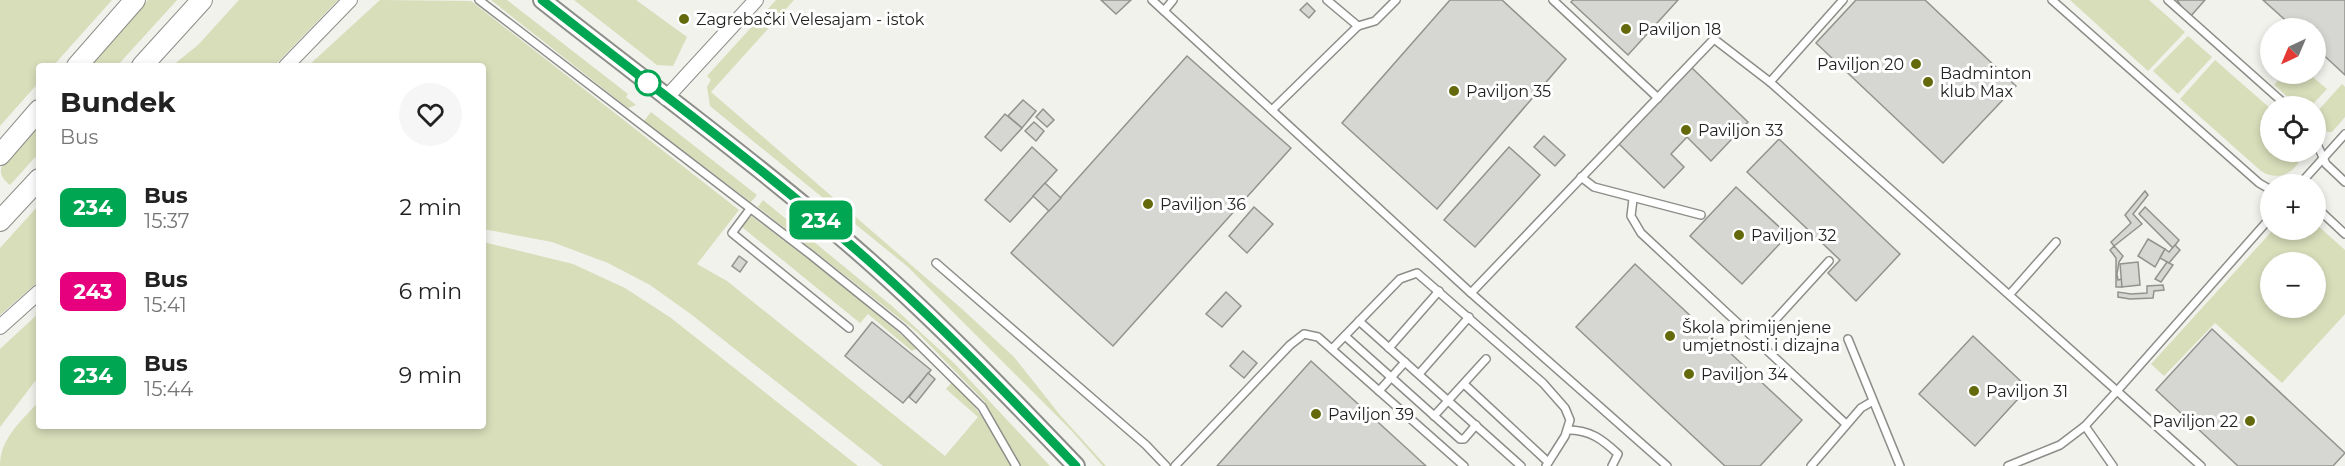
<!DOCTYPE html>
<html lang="en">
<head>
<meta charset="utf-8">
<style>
	:root { --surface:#fff; --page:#f6f6f6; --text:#222; --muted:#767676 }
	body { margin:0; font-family:Montserrat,sans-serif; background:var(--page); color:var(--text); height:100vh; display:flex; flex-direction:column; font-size:22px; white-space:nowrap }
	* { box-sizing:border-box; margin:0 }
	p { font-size:20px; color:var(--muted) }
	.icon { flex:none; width:33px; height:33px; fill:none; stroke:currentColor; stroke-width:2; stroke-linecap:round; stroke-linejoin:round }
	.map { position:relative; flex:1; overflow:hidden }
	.sheet { position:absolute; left:36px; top:63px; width:450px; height:366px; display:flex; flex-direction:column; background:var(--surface); border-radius:6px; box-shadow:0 3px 9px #0003 }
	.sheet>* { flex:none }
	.badge { padding:0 12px; border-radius:9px; font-size:21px; line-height:39px }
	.needle { width:39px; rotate:224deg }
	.tools { position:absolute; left:2260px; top:18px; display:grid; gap:12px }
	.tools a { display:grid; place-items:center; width:66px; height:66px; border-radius:50%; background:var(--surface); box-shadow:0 3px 9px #0003; font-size:30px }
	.map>.badge { position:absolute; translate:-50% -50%; box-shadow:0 0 0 3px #fff }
	.round { display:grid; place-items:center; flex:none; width:63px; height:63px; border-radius:32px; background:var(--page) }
	.overview { display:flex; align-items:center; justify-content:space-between; height:102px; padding:0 24px }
	h1 { font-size:28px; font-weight:700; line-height:45px }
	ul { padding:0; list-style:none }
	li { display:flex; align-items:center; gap:18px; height:84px; padding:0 24px }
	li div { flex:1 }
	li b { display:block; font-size:22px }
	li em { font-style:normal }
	li .badge { min-width:66px; font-weight:700; text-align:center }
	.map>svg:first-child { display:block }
	.green { fill:#d8ddba; fill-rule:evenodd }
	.building { fill:#d6d7d2; stroke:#92938e; stroke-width:1.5 }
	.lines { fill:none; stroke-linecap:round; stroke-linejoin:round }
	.service-casing { stroke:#8d8d89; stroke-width:10 }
	.minor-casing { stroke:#8d8d89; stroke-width:16 }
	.tertiary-casing { stroke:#8d8d89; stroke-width:20 }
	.secondary-casing { stroke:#8d8d89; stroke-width:22 }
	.service { stroke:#fff; stroke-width:7 }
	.minor { stroke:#fff; stroke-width:14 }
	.tertiary { stroke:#fff; stroke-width:16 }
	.secondary { stroke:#fff; stroke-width:20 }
	.line-casing { stroke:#fff; stroke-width:14 }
	.line { stroke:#00a651; stroke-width:9 }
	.poi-dot { fill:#646a0b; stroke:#fff; stroke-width:2 }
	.stop-dot { fill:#fff; stroke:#00a651; stroke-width:3 }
	.labels { text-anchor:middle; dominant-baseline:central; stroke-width:6; stroke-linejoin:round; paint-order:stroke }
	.poi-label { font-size:16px; fill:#222220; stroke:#fff; text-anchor:start }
</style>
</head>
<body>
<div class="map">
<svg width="2345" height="466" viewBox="0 0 2345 466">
	<rect width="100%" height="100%" fill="#f1f2ec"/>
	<g class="green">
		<polygon points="0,0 112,0 53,66 39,66 39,82 0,126"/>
		<polygon points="148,0 177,0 117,66 89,66"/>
		<polygon points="239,0 338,0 274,66 172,66 198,45"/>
		<path d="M380 0 471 1 739 210 697 264 727 281 945 456 978 417 946 389 952 382C978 407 995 435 1014 466H883L692 315 650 285 608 263 552 242 483 229V66H308Z"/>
		<polygon points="491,0 507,0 628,94 626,97 636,105 628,108"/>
		<polygon points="574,0 636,0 687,37 673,66 657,65"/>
		<polygon points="776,0 794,0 711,92 961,308 1014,357 1060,415 1106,466 1103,466 1070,429 908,267 710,106 707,87 711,80 707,76"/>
		<polygon points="2070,0 2149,0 2185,32 2148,71"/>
		<polygon points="2188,36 2212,57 2178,94 2153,71"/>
		<path d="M2215 60 2271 109V152H2303C2298 171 2280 183 2261 171L2180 99Z"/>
		<polygon points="2284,74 2309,74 2327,89 2311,106 2298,106 2274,85"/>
		<polygon points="2342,84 2345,87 2345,117 2332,132 2328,132 2316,123 2316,113"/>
		<polygon points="651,112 757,195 751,202 644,121"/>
		<path d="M39 122V153L10 185C5 181 0 176 1 169 5 152 28 134 39 122Z"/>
		<polygon points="763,200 892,306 954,363 1050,466 1021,466 985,407 985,402 917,332 758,207"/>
		<polygon points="39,205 39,281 0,315 0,248"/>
		<polygon points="751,216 831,276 917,348 912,351 868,314 860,323 742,227"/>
		<path d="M2316 224 2345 250V314L2282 383 2215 323 2164 376 2151 364 2273 230H2316ZM2271 262H2316V308H2271Z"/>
		<path d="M483 242 573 264 625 288 671 318 858 466H0C0 438 21 422 39 401V426H483Z"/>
		<polygon points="39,313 39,376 0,427 0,349"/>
	</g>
	<g class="building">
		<polygon points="1101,0 1131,0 1116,14"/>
		<polygon points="1450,0 1502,0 1566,59 1437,209 1342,123"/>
		<polygon points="1573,0 1678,0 1628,55 1571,2"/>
		<polygon points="1856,0 1925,0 2016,86 1943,163 1816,43"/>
		<polygon points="2177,0 2205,0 2189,18"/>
		<polygon points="2263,0 2345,0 2345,75 2316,48 2316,28 2294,28"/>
		<polygon points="1307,3 1315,11 1309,18 1300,10"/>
		<polygon points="1187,56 1291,148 1113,346 1011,253"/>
		<polygon points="1691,67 1748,122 1711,161 1687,137 1671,154 1684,167 1664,188 1618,143"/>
		<polygon points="1023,100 1036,111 1022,128 1008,116"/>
		<polygon points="1043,109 1054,120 1047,127 1036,117"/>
		<polygon points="1005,114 1022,128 1001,151 985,137"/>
		<polygon points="1034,122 1044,131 1036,141 1025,131"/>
		<polygon points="1544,136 1565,155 1555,166 1534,147"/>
		<polygon points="1779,139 1900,254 1856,301 1828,273 1840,260 1747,172"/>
		<polygon points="1032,147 1057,170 1010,222 985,200"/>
		<polygon points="1509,147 1540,175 1475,247 1444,220"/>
		<polygon points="1045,183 1061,198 1049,211 1033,196"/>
		<polygon points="1736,187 1788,235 1742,284 1690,236"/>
		<polygon points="2145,191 2148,195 2133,214 2142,224 2114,246 2111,242 2131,223 2125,215"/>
		<polygon points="1254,207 1273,224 1247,253 1229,236"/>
		<polygon points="2145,207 2179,240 2173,248 2139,214"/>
		<polygon points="2148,239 2165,249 2155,267 2138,256"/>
		<polygon points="2175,245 2180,250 2169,263 2160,258 2165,249 2169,252"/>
		<polygon points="2114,246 2123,256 2119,262 2117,274 2118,280 2122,279 2122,287 2116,287 2116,258 2110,250"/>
		<polygon points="739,256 747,262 740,272 732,266"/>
		<polygon points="2138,262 2140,285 2122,287 2120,264"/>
		<polygon points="2167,262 2173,265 2161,282 2155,279"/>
		<polygon points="1635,264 1802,420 1760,466 1725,466 1576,327"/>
		<polygon points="2163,285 2164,290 2154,291 2153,298 2130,299 2118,297 2118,292 2131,294 2147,293 2147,286"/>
		<polygon points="1226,292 1241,306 1222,327 1206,314"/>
		<polygon points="872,322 931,370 903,403 845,356"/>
		<polygon points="2212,329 2345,453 2333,466 2238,466 2156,390"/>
		<polygon points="1973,336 2028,388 1975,446 1919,394"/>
		<polygon points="1243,351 1257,363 1244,378 1230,366"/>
		<polygon points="1311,361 1426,466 1217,466"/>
		<polygon points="928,373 935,379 916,403 909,397"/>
	</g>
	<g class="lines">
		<defs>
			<g id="service">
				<polyline points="479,0 811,255 903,329 982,407 1016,466"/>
				<polyline points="1152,0 1471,293"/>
				<polyline points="1327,0 1358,26"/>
				<polyline points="1553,0 1658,98"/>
				<polyline points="2052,0 2259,183 2271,190"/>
				<polyline points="2168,0 2287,106"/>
				<polyline points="1164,11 1173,0"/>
				<polyline points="1770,82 1843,0"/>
				<polyline points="1272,110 1358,26 1375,21 1396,0"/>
				<polyline points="2316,142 2326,164 2345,182"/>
				<polyline points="1581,177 1594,187 1701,215"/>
				<polyline points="2300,184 2345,134"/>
				<polyline points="1633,199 1631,216 1641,233 1846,424"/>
				<polyline points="2316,207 2345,234"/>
				<polyline points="750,209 732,233 849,328"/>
				<polyline points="936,263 1146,445 1166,466"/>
				<polyline points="2010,294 2056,242"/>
				<polyline points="1359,321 1521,466"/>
				<polyline points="1345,336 1460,439 1464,439 1476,425"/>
				<polyline points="1848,339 1900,466"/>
				<polyline points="1756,341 1829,261"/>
				<polyline points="1389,348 1439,291"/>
				<polyline points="1332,349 1400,279 1417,273 1543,383 1565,408 1570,420 1565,436 1546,466"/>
				<polyline points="1419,374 1469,317"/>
				<polyline points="1464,384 1548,462"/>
				<polyline points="1379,391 1405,362"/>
				<polyline points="1434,416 1486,359"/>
				<polyline points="2085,426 2113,466"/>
				<path d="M1568 430C1590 430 1602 439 1618 454L1612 466"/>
				<polyline points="1175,466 1290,345 1304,334 1318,337 1464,466"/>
				<polyline points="1667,466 1471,293 1714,39 1770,82 2117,391 2085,426 2060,445 2008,466"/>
				<polyline points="1811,466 1861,408 1873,401"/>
				<polyline points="2201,466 2117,391 2271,217"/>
			</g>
			<g id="minor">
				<polyline points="286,66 350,0"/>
				<polyline points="666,98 756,0"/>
				<polyline points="0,327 39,292"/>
			</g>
			<path id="tertiary" d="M542 0C651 86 765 169 869 261 942 326 1009 396 1076 466"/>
			<g id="secondary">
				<polyline points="77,66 135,0"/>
				<polyline points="142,66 202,0"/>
				<polyline points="0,155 39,110"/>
				<polyline points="0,221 39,179"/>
			</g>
		</defs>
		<use href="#service" class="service-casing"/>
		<use href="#minor" class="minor-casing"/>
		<use href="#tertiary" class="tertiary-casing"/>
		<use href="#secondary" class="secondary-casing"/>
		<use href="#service" class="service"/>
		<use href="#minor" class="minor"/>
		<use href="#tertiary" class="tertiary"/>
		<use href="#secondary" class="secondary"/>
	</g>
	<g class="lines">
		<defs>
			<path id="line" d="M542 0C651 86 765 169 869 261 942 326 1009 396 1076 466"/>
		</defs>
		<use href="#line" class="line-casing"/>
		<use href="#line" class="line"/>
	</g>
	<g class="poi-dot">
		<circle cx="684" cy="19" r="6"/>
		<circle cx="1626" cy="29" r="6"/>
		<circle cx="1916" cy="64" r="6"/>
		<circle cx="1928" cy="82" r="6"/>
		<circle cx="1454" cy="91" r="6"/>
		<circle cx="1686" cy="130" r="6"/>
		<circle cx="1148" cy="204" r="6"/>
		<circle cx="1739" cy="235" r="6"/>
		<circle cx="1670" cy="336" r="6"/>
		<circle cx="1689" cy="374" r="6"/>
		<circle cx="1974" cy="391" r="6"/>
		<circle cx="1316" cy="414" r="6"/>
		<circle cx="2250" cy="421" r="6"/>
	</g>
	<circle class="stop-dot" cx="648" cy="83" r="12"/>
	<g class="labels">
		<g class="poi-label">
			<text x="696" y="19">Zagrebački Velesajam - istok</text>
			<text x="1638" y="29">Paviljon 18</text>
			<text x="1904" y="64" text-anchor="end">Paviljon 20</text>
			<text x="1940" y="73">Badminton<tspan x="1940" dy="18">klub Max</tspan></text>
			<text x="1466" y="91">Paviljon 35</text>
			<text x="1698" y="130">Paviljon 33</text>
			<text x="1160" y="204">Paviljon 36</text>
			<text x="1751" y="235">Paviljon 32</text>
			<text x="1682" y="327">Škola primijenjene<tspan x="1682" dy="18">umjetnosti i dizajna</tspan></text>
			<text x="1701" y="374">Paviljon 34</text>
			<text x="1986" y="391">Paviljon 31</text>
			<text x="1328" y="414">Paviljon 39</text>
			<text x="2238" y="421" text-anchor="end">Paviljon 22</text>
		</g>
	</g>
</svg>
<div class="tools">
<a><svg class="needle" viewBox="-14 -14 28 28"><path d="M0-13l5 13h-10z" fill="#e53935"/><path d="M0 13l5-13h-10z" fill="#767676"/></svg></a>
<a><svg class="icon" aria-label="locate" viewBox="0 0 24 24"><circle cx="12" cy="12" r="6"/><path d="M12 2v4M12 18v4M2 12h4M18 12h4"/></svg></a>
<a>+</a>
<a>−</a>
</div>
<b class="badge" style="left:821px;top:220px;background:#00a651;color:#fff">234</b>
<section class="sheet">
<div class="overview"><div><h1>Bundek</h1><p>Bus</p></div><a class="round"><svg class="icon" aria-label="heart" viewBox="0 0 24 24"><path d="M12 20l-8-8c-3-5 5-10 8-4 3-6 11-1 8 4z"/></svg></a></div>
<ul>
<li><span class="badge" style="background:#00a651;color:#fff">234</span><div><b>Bus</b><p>15:37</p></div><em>2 min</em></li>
<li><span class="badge" style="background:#e6007e;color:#fff">243</span><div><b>Bus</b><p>15:41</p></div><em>6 min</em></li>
<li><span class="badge" style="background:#00a651;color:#fff">234</span><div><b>Bus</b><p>15:44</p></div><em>9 min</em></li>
</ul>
</section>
</div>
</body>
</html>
